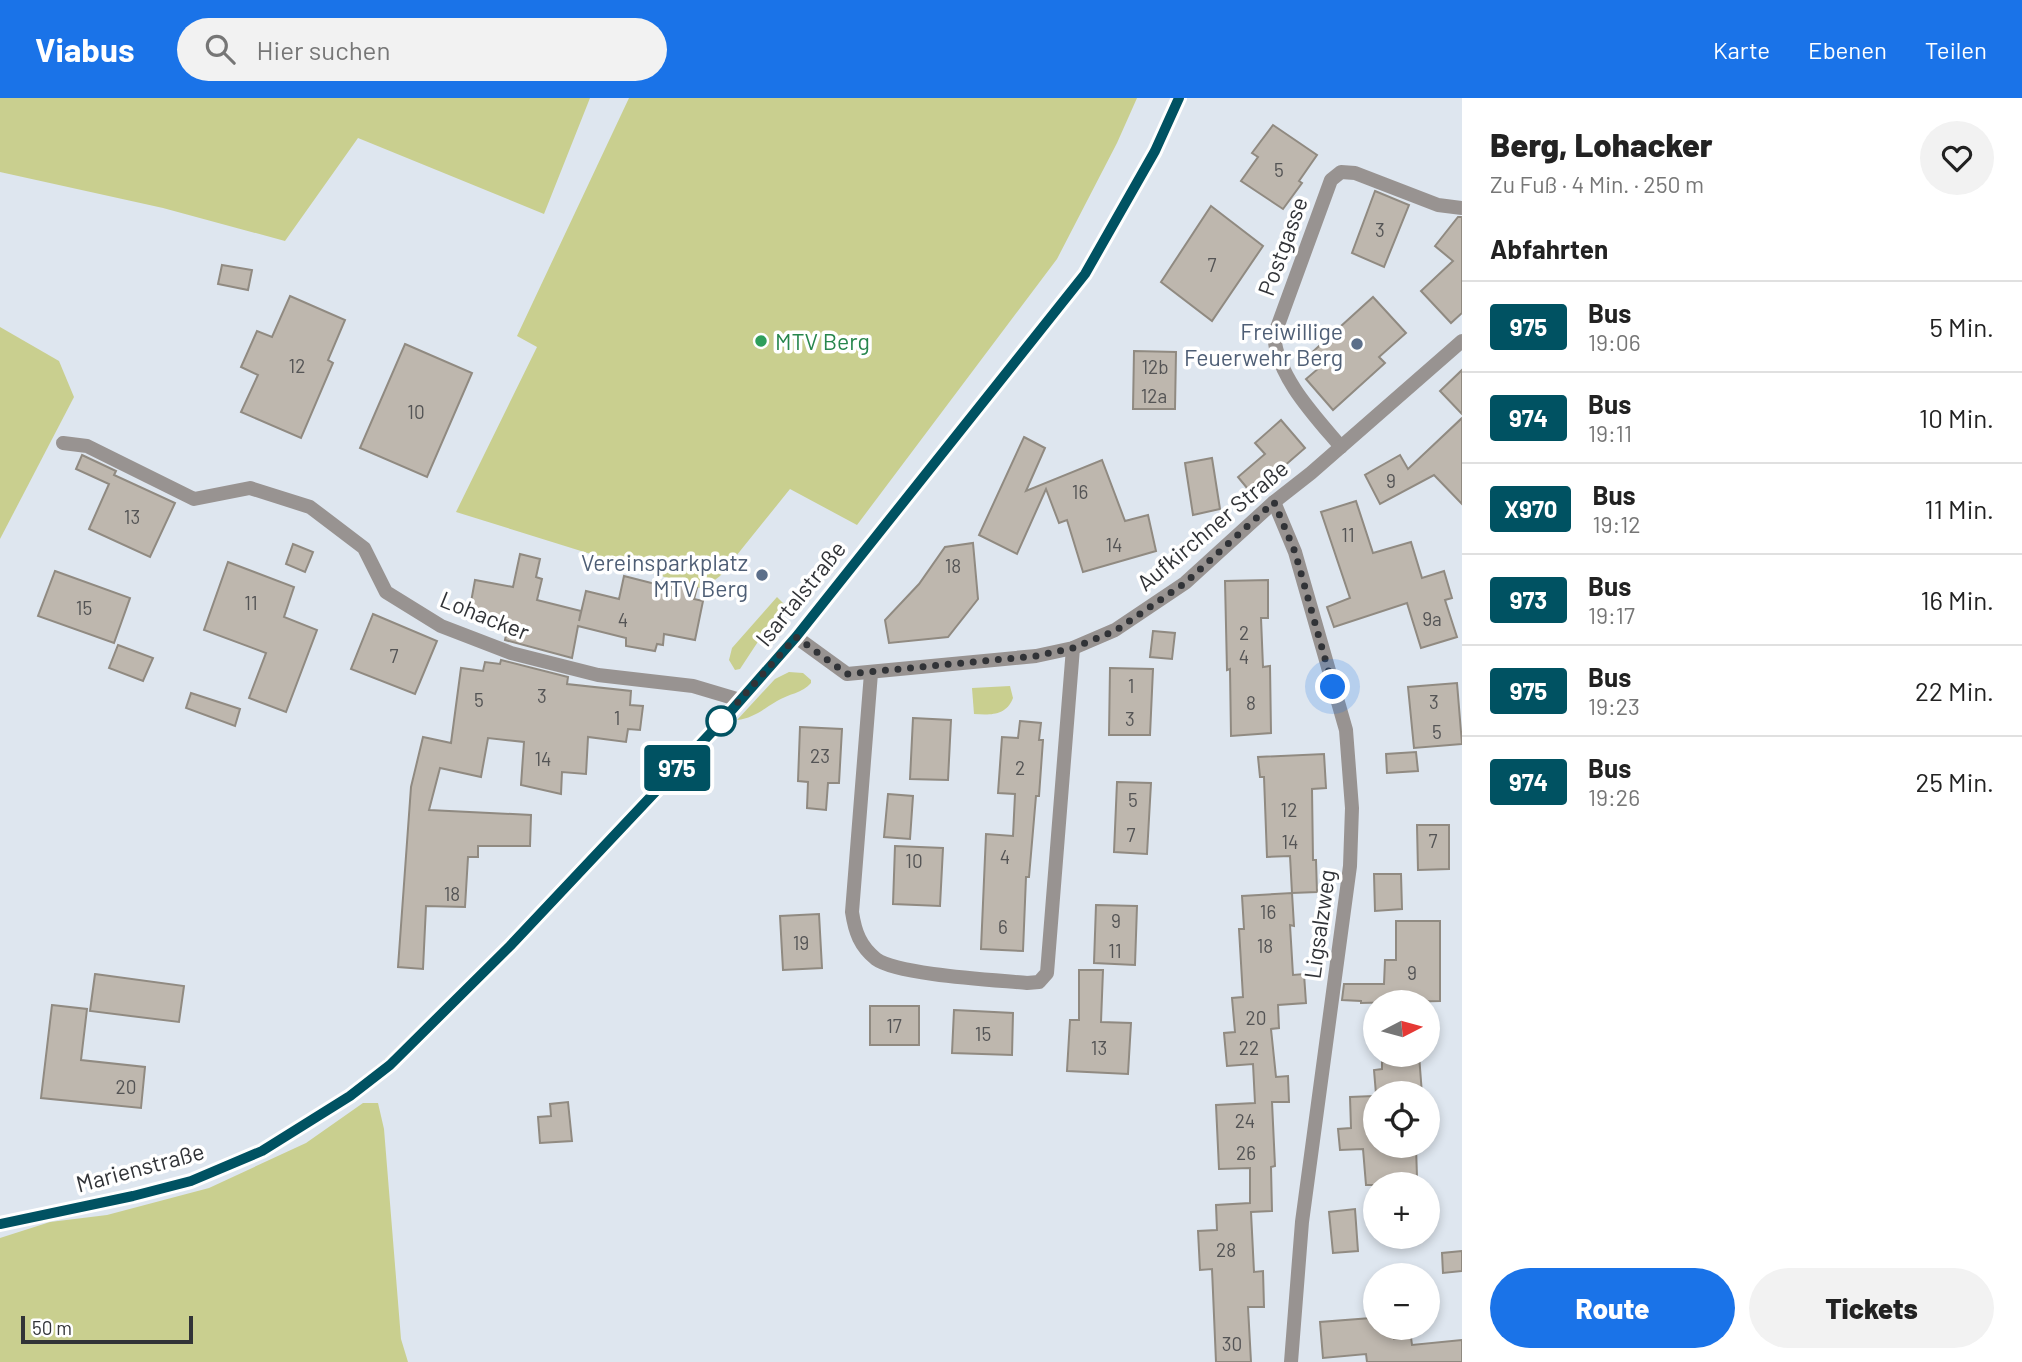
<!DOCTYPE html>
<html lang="de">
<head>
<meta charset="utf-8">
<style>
	:root { --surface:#fff; --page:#f2f2f2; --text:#222; --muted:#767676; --line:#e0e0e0; --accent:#1a73e8 }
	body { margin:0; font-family:Barlow,sans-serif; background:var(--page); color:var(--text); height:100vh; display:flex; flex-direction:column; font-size:26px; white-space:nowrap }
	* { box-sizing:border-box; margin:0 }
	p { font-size:23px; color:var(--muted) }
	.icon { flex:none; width:38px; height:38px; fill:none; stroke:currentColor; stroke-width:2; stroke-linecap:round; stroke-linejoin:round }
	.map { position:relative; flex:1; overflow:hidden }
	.details { display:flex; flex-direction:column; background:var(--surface); width:560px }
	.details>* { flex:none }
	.badge { padding:0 14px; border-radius:5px; font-size:24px; line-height:46px }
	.needle { width:46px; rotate:84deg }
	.fabs { position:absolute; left:1363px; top:892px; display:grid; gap:14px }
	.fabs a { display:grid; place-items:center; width:77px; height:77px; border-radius:50%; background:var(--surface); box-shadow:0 4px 10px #0003; font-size:35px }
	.scale { position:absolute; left:21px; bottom:18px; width:172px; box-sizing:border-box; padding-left:7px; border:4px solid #313337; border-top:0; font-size:19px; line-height:24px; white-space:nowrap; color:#313337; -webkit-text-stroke:5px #fff; paint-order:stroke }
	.you { position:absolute; width:35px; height:35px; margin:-18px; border:5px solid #fff; border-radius:50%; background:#1a73e8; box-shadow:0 0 0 10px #1a73e833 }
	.map>.badge { position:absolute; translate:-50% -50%; box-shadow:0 0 0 4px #fff }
	h2 { padding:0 28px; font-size:26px; line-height:63px }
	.round { display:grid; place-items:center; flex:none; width:74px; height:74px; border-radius:37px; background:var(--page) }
	.summary { display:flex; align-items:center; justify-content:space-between; height:119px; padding:0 28px }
	h1 { font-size:33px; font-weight:800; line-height:52px }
	.cta { display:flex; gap:14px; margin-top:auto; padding:14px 28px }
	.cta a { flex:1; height:80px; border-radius:42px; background:var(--accent); color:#fff; font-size:28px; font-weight:800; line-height:80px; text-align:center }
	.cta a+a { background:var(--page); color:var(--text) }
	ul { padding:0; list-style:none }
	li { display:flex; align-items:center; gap:21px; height:91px; padding:0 28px; border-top:2px solid var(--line) }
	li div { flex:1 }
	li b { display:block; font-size:26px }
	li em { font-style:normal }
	li .badge { min-width:77px; font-weight:700; text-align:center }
	header { display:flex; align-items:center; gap:42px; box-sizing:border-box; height:98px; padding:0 35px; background:var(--accent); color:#fff }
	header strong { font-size:33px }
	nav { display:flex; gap:38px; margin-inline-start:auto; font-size:24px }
	.search { width:490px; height:63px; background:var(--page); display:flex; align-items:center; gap:18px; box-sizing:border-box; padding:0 24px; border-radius:38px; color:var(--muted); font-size:26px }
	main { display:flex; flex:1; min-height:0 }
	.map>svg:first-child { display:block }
	.green { fill:#c9cf8f }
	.building { fill:#beb7ae; stroke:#908a81; stroke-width:2 }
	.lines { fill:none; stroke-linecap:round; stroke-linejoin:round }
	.minor { stroke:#989391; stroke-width:14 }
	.secondary { stroke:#736c69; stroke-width:14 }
	.line-casing { stroke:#fff; stroke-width:16 }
	.line { stroke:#005262; stroke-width:10 }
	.walk { stroke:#313337; stroke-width:7; stroke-dasharray:0 12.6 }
	.leisure-dot { fill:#2e9e5b; stroke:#fff; stroke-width:2.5 }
	.service-dot { fill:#5c6f8a; stroke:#fff; stroke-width:2.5 }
	.stop-dot { fill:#fff; stroke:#005262; stroke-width:3.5 }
	.labels { text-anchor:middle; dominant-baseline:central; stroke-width:7; stroke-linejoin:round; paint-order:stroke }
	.number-label { font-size:19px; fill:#545455 }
	.street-label { font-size:23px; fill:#313337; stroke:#fff }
	.service-label { font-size:23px; fill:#4e5e75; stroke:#fff; text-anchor:end }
	.leisure-label { font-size:23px; fill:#27864d; stroke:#fff; text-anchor:start }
</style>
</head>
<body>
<header>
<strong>Viabus</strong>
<div class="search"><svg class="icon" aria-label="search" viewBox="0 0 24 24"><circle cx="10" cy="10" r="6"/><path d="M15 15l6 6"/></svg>Hier suchen</div>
<nav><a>Karte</a><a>Ebenen</a><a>Teilen</a></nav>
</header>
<main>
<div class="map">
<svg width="1462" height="1264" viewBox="0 0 1462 1264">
	<rect width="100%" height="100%" fill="#dee6ef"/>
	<g class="green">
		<polygon points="0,0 590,0 544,116 358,40 285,143 163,110 0,74"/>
		<polygon points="629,0 1137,0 1117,45 1057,161 857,427 790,391 720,478 703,491 456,414 537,249 517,238"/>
		<polygon points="0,229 59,263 74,299 0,441"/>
		<polygon points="777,499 785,507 771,524 740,571 735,572 729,562 732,550"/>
		<path d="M789 574 803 575 811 582V585C803 595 788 596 777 603 763 611 754 620 737 622L775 581Z"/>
		<path d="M1010 588 1013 600C1006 618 990 617 974 616L972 590Z"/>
		<polygon points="363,1005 378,1005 384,1031 401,1241 408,1264 0,1264 0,1140 50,1124 107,1117 209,1090 306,1045"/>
	</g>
	<g class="building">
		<polygon points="1273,27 1317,57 1299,83 1302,85 1283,111 1241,83 1258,59 1252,55"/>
		<polygon points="1375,93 1409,107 1384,169 1352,155"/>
		<polygon points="1211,108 1263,148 1212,223 1161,184"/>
		<polygon points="1458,119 1462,119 1462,215 1451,225 1421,193 1453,163 1435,148"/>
		<polygon points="222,167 252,172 248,192 218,186"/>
		<polygon points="290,198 345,222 328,262 333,265 301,340 241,314 258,277 241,269 257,233 272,239"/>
		<polygon points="1373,199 1406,235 1379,259 1385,265 1333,312 1306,281 1319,270 1308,258"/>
		<polygon points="405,246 472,275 427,379 360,350"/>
		<polygon points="1134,253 1176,254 1175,311 1133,311"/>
		<polygon points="1462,272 1462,316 1440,293"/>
		<polygon points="1462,320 1462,406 1434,377 1380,406 1365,377 1400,357 1408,371"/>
		<polygon points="1281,322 1305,350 1252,396 1238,379 1265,356 1255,345"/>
		<polygon points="1024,339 1045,350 1026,393 1102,362 1125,423 1148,417 1156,453 1083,474 1067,422 1059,425 1046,391 1017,456 979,437"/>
		<polygon points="82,357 116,373 114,377 175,405 150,459 89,431 109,386 76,371"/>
		<polygon points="1212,360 1220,411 1193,417 1185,365"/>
		<polygon points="1356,403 1373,455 1411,444 1422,480 1444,473 1452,500 1445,502 1457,539 1421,550 1407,505 1334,529 1327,509 1350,500 1321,414"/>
		<polygon points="973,445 978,501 948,539 889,545 885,522 919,486 945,449"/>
		<polygon points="293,446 313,454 305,474 286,466"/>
		<polygon points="520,456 540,461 536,479 542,481 537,502 581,513 579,523 586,493 619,501 624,478 671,490 672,484 697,490 694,501 703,503 695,542 664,536 663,547 657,546 655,553 626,548 626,540 578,528 572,560 505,542 509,522 469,515 475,482 513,489"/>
		<polygon points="228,464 294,489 284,519 317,532 286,614 249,600 266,555 204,532"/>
		<polygon points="55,473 130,500 114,545 38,518"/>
		<polygon points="1268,482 1268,520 1261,520 1263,569 1270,568 1271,635 1231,638 1230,571 1227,572 1225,483"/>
		<polygon points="373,516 437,543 415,596 351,571"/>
		<polygon points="1153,533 1175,535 1172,561 1150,559"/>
		<polygon points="118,547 153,560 143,583 109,570"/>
		<polygon points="501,562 568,579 567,586 631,593 630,607 643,608 640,632 628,631 626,644 588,639 586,676 562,674 561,696 521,687 524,644 488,640 481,679 440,670 429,712 531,717 530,748 478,748 478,759 468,759 465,809 426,808 423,871 398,869 411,689 423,639 451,645 461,570 483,573 485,564 500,566"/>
		<polygon points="1110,570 1153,571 1150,637 1109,637"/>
		<polygon points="1457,585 1462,646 1414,650 1408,589"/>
		<polygon points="191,595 240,611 235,628 186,610"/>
		<polygon points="913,620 951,622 948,682 910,681"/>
		<polygon points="1020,623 1041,625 1039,642 1043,642 1039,698 1036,698 1029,779 1026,779 1023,853 981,851 986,736 1013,738 1015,696 998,695 1002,639 1018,640"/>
		<polygon points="800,629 842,631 839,685 828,685 826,712 807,710 808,684 798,683"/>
		<polygon points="1416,654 1418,673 1387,675 1386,656"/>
		<polygon points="1324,656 1326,690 1312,691 1313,762 1316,762 1317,794 1292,795 1290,758 1267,759 1264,679 1260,679 1258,659"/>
		<polygon points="1117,684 1151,685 1147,756 1114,754"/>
		<polygon points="888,696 913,698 910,741 884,739"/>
		<polygon points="1417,727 1449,727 1449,771 1418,772"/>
		<polygon points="895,748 943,750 940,808 893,806"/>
		<polygon points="1374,776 1401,776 1402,811 1375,813"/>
		<polygon points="1292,795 1294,828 1290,827 1293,877 1304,876 1306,905 1278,907 1279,930 1271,931 1276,979 1288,978 1289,1004 1272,1004 1275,1068 1271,1069 1272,1113 1251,1114 1254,1174 1263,1173 1264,1209 1248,1209 1251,1264 1216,1264 1212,1171 1200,1172 1198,1133 1217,1132 1216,1107 1250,1105 1250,1070 1219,1071 1216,1007 1255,1005 1253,966 1227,968 1224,935 1235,934 1232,900 1243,899 1239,831 1244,831 1242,798"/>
		<polygon points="1096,807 1137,808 1135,867 1094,865"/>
		<polygon points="819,816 822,870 783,872 780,818"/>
		<polygon points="1396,823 1440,823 1440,903 1361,905 1361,903 1342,902 1344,886 1384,886 1385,862 1396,862"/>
		<polygon points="1079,872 1103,872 1101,924 1131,925 1128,976 1067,973 1070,922 1079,922"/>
		<polygon points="95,876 184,888 179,924 90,913"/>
		<polygon points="52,907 87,911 81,962 145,969 141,1010 41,1000"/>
		<rect x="870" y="908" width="49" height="39"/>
		<polygon points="954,912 1013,915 1012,957 952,955"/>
		<polygon points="1393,957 1419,957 1422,996 1376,996 1374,972 1382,971 1382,964 1393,964"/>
		<polygon points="1373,998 1376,1048 1416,1048 1417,1079 1412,1080 1412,1087 1366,1087 1363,1051 1340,1052 1338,1031 1351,1030 1350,999"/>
		<polygon points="568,1004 572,1043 540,1045 538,1019 551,1018 550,1006"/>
		<polygon points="1355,1111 1358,1153 1333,1155 1329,1114"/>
		<polygon points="1462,1153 1462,1173 1443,1175 1442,1155"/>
		<polygon points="1371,1220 1376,1224 1376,1230 1382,1230 1387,1235 1393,1235 1394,1241 1411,1239 1412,1247 1462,1242 1462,1264 1367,1264 1366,1256 1323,1260 1320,1224"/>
	</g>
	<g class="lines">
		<g class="minor">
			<polyline points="63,345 87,348 194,401 250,390 310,409 364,450 386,494 441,528 511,555 598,577 693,588 740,602"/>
			<path d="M1341 349C1314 317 1278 280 1274 238L1331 82 1341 74 1355 75 1438 107 1462 110"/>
			<polyline points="1274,404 1295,454 1346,632 1352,710 1350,768 1302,1124 1291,1264"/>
			<polyline points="796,539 847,576 1036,558 1073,550 1115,532 1185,485 1274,404 1311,375 1462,243"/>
			<path d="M871 575 852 814C855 834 860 848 876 861 898 877 996 882 1027 885L1039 884 1047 875 1073 550"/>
		</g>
		<polyline class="secondary" points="0,1126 133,1098 191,1083 262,1053 350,998 389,967 510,848 724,621 796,539 1085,176 1155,53 1179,0"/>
	</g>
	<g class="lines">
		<defs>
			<polyline id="line" points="0,1126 133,1098 191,1083 262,1053 350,998 390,967 510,848 724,621 796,539 1085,176 1155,53 1179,0"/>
		</defs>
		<use href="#line" class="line-casing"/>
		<use href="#line" class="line"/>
		<polyline class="walk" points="721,623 796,539 847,576 1036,558 1073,550 1115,533 1185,485 1274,404 1295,454 1333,589"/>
	</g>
	<circle class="leisure-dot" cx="761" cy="243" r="7"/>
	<g class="service-dot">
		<circle cx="1357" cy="246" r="7"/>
		<circle cx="762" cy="477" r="7"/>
	</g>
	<circle class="stop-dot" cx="721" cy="623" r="14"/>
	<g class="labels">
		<g class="number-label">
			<text x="1279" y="71">5</text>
			<text x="1380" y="131">3</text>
			<text x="1212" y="166">7</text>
			<text x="297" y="267">12</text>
			<text x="1155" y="268">12b</text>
			<text x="1154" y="297">12a</text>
			<text x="416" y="313">10</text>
			<text x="1391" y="382">9</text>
			<text x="1080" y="393">16</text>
			<text x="132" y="418">13</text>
			<text x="1348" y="436">11</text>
			<text x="1114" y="446">14</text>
			<text x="953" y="467">18</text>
			<text x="251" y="504">11</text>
			<text x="84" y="509">15</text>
			<text x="1432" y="520">9a</text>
			<text x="623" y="521">4</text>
			<text x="1244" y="534">2</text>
			<text x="394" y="557">7</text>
			<text x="1244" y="558">4</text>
			<text x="1131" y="587">1</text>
			<text x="542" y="597">3</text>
			<text x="479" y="601">5</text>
			<text x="1434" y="603">3</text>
			<text x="1251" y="604">8</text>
			<text x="617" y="619">1</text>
			<text x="1130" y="620">3</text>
			<text x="1437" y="633">5</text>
			<text x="820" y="657">23</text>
			<text x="543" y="660">14</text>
			<text x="1020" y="669">2</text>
			<text x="1133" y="701">5</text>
			<text x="1289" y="711">12</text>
			<text x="1131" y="736">7</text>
			<text x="1433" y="742">7</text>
			<text x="1290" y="743">14</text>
			<text x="1005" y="758">4</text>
			<text x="914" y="762">10</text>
			<text x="452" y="795">18</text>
			<text x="1268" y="813">16</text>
			<text x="1116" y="822">9</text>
			<text x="1003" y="828">6</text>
			<text x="801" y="844">19</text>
			<text x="1265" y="847">18</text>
			<text x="1115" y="852">11</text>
			<text x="1412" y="874">9</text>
			<text x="1256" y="919">20</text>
			<text x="894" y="927">17</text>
			<text x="983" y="935">15</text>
			<text x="1099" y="949">13</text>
			<text x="1249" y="949">22</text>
			<text x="126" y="988">20</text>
			<text x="1245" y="1022">24</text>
			<text x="1246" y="1054">26</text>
			<text x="1226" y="1151">28</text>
			<text x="1232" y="1245">30</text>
		</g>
		<g class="street-label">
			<text transform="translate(1282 148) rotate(-70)">Postgasse</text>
			<text transform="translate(1212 427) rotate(-40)">Aufkirchner Straße</text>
			<text transform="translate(800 495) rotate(-51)">Isartalstraße</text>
			<text transform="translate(485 517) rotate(22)">Lohacker</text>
			<text transform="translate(1319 826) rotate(-82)">Ligsalzweg</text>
			<text transform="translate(140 1069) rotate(-15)">Marienstraße</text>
		</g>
		<g class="service-label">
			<text x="1343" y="233">Freiwillige<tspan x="1343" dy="26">Feuerwehr Berg</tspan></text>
			<text x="748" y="464">Vereinsparkplatz<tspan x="748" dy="26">MTV Berg</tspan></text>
		</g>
		<g class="leisure-label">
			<text x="775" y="243">MTV Berg</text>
		</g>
	</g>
</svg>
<div class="fabs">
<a><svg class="needle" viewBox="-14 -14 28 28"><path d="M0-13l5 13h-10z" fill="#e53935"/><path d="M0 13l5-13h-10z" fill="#767676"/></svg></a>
<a><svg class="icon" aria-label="locate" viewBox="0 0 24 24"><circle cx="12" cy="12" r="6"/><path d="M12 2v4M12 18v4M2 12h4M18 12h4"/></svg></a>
<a>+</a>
<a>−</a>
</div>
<div class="scale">50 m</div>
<div class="you" style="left:1333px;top:589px"></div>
<b class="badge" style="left:677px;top:670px;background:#005262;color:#fff">975</b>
</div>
<section class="details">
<div class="summary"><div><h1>Berg, Lohacker</h1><p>Zu Fuß · 4 Min. · 250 m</p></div><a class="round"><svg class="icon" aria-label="heart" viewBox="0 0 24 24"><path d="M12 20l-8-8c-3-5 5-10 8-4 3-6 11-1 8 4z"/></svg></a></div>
<h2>Abfahrten</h2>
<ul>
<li><span class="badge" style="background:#005262;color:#fff">975</span><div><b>Bus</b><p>19:06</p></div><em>5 Min.</em></li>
<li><span class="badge" style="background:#005262;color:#fff">974</span><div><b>Bus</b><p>19:11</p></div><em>10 Min.</em></li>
<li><span class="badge" style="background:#005262;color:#fff">X970</span><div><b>Bus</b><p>19:12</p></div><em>11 Min.</em></li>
<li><span class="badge" style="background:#005262;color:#fff">973</span><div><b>Bus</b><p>19:17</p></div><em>16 Min.</em></li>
<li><span class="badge" style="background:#005262;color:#fff">975</span><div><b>Bus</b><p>19:23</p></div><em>22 Min.</em></li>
<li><span class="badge" style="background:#005262;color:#fff">974</span><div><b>Bus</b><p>19:26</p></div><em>25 Min.</em></li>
</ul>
<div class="cta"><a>Route</a><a>Tickets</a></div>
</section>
</main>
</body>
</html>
